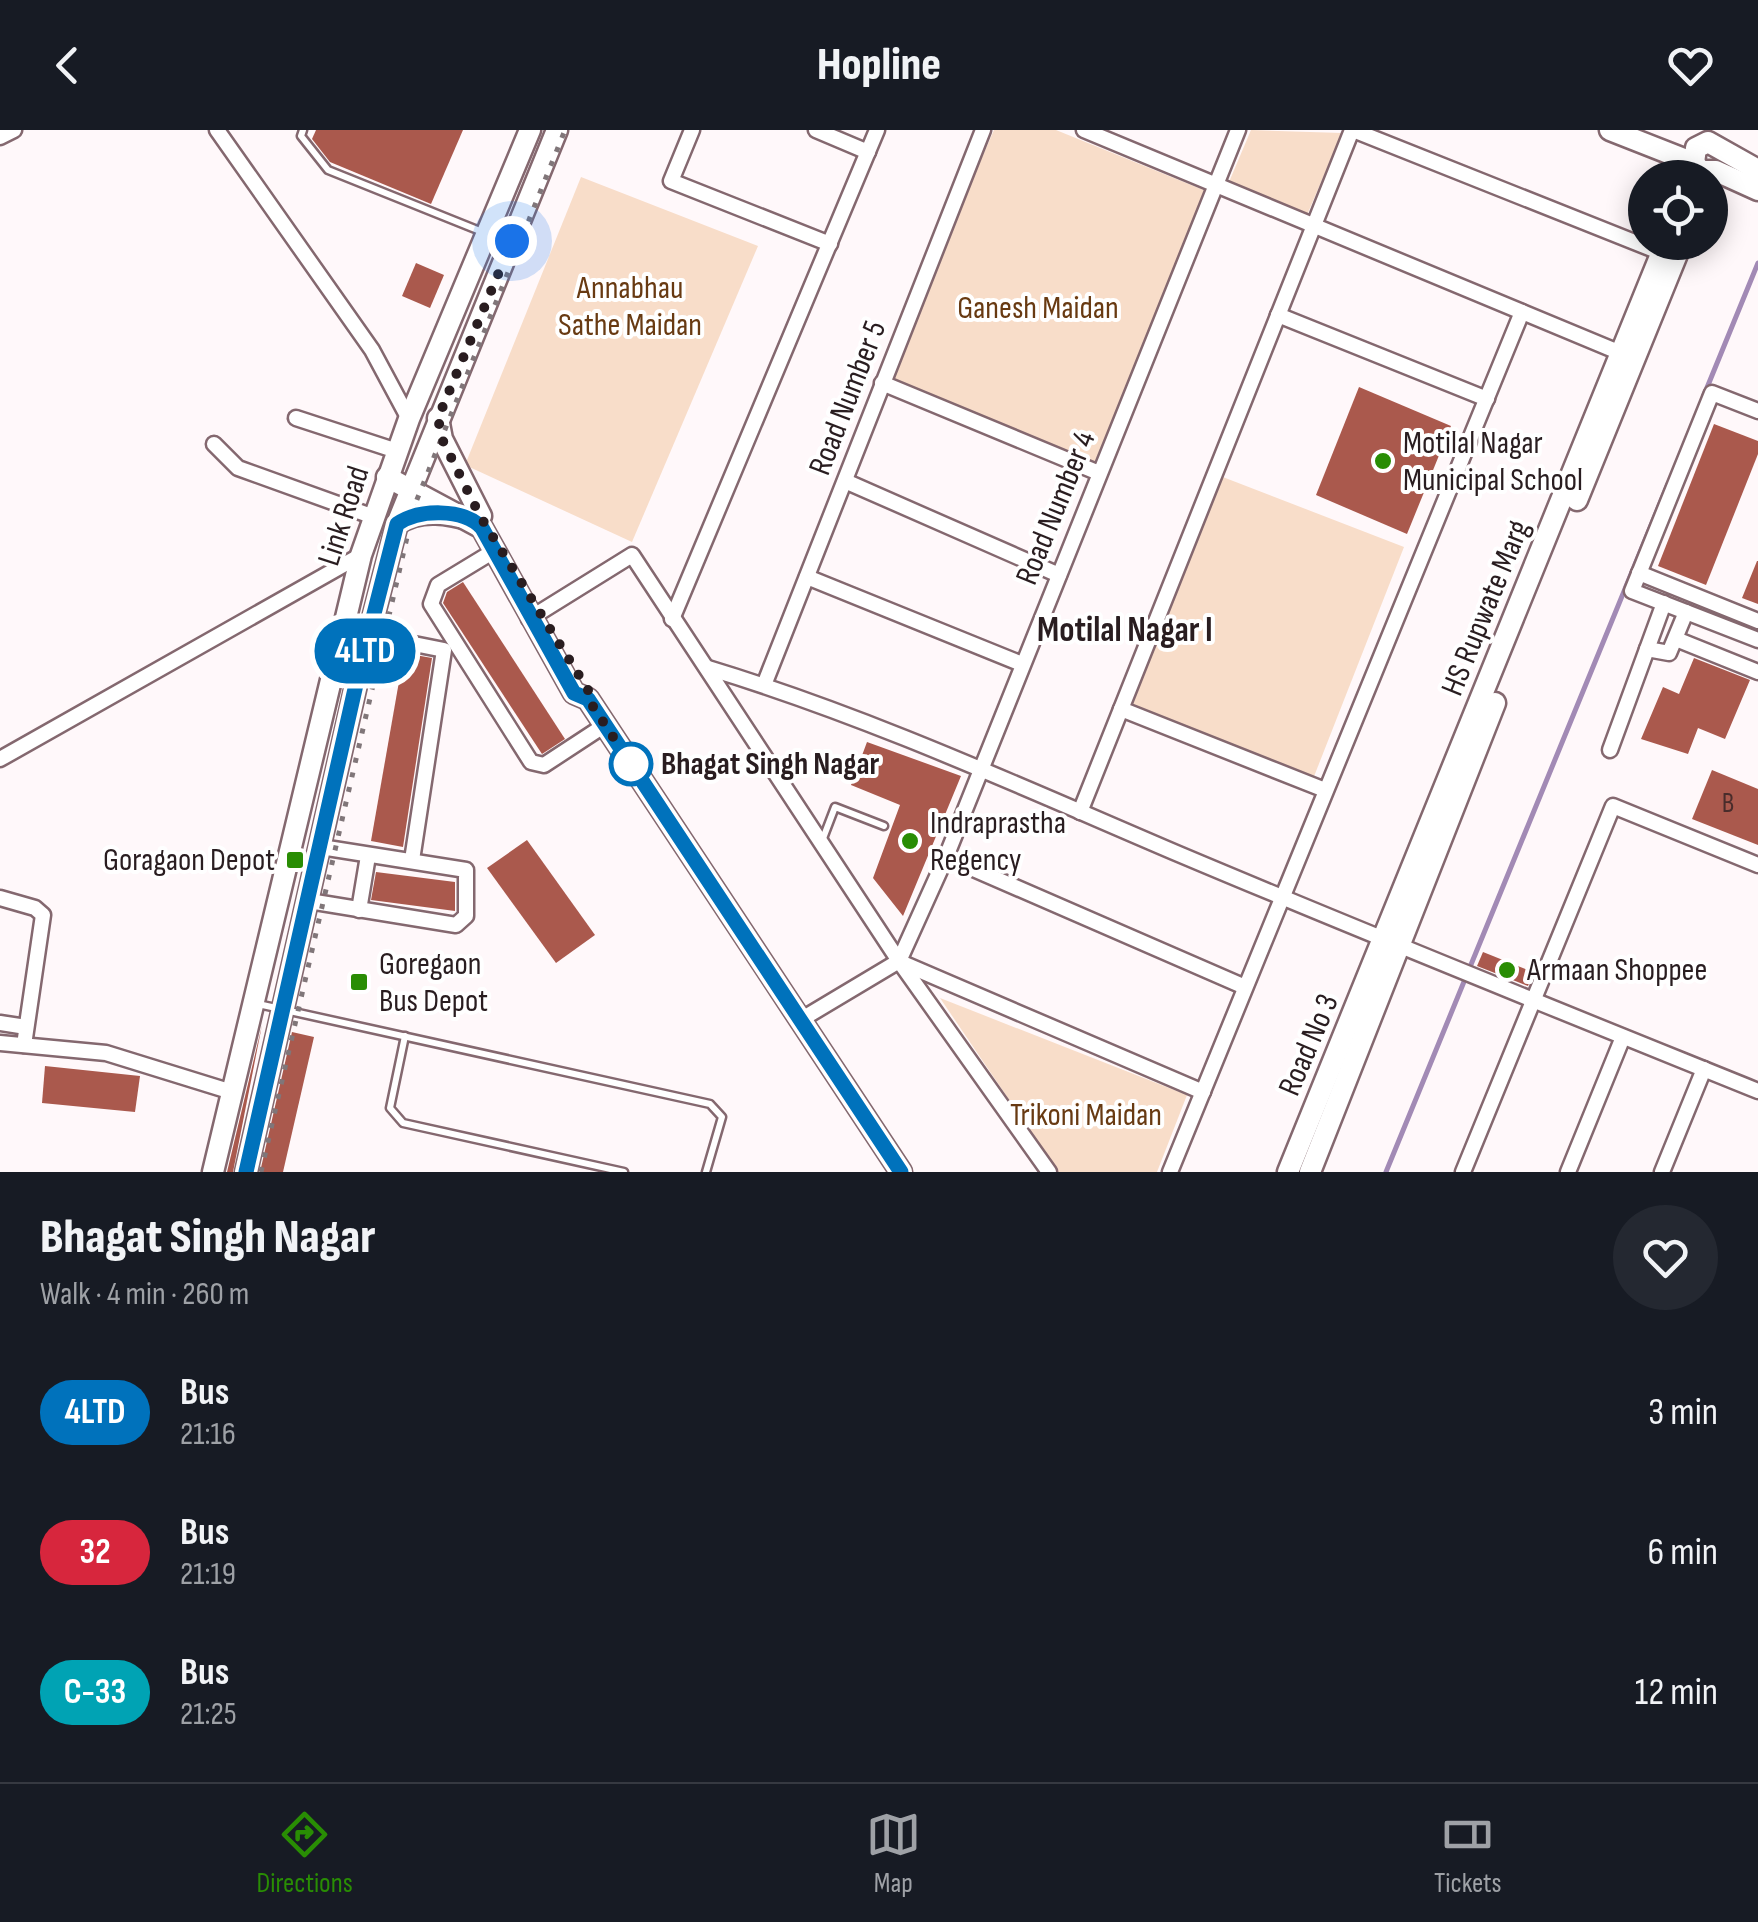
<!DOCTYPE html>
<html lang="en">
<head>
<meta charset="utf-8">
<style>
	:root { --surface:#171b24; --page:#242831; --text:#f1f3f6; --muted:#9ea1a6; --line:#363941; --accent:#298d04 }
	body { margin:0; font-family:"Sofia Sans Condensed",sans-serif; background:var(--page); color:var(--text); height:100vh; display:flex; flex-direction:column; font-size:38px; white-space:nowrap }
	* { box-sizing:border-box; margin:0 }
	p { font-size:32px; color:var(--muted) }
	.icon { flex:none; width:55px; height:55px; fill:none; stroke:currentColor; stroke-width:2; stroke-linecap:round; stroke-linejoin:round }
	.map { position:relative; height:1042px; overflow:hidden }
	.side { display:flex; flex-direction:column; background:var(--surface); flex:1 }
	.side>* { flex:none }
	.badge { padding:0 20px; border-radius:32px; font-size:35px; line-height:65px }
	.controls { position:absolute; left:1628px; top:30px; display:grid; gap:20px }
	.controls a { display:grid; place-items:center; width:100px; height:100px; border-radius:50%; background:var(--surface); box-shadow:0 5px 25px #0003; font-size:50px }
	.you { position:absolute; width:50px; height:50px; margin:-25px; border:8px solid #fff; border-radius:50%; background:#1a73e8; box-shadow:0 0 0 15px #1a73e833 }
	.map>.badge { position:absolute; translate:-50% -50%; box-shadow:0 0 0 5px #fff }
	.round { display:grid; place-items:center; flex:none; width:105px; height:105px; border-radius:52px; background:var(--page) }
	.summary { display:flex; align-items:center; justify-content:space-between; height:170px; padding:0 40px }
	h1 { font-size:48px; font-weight:800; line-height:75px }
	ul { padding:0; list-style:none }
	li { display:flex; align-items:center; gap:30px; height:140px; padding:0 40px }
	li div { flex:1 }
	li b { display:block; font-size:38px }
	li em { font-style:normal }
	li .badge { min-width:110px; font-weight:700; text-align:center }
	header { display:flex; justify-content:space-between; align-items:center; height:130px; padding:0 40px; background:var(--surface); font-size:45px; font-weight:800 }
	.tab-bar { display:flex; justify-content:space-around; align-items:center; height:140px; border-top:2px solid var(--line); background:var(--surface); font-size:28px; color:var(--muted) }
	.tab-bar a { display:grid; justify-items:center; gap:5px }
	.tab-bar .on { color:var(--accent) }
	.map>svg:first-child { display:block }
	.green { fill:#f8ddc9 }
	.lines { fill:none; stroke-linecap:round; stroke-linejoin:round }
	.stream { stroke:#a28ab5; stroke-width:5 }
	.building { fill:#aa594d }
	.lane-casing { stroke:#84686f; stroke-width:11 }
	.street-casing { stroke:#84686f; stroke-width:19 }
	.secondary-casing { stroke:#84686f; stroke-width:25 }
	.primary-casing { stroke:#84686f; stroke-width:25 }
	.lane { stroke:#fff; stroke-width:6 }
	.street { stroke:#fff; stroke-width:14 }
	.secondary { stroke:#fff; stroke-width:20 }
	.primary { stroke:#fff; stroke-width:20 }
	.rail { stroke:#807679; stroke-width:5; stroke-dasharray:5 10; stroke-linecap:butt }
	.line-casing { stroke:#fff; stroke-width:22 }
	.line { stroke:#0072bc; stroke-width:15 }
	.walk { stroke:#291d20; stroke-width:10; stroke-dasharray:0 18 }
	.poi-dot { fill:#298d04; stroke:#fff; stroke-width:4 }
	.stop-dot { fill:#fff; stroke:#0072bc; stroke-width:5 }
	.labels { text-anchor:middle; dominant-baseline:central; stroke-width:8; stroke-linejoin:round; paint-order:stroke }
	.number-label { font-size:28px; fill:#492c2b }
	.park-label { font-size:32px; fill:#683a12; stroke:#fff }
	.street-label { font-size:32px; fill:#291d20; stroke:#fff }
	.poi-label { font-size:32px; fill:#291d20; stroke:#fff; text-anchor:start }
	.stop-label { font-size:32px; font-weight:bold; fill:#291d20; stroke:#fff; text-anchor:start }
	.neighbourhood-label { font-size:35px; font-weight:bold; fill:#291d20; stroke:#fff }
</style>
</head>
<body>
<header><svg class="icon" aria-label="back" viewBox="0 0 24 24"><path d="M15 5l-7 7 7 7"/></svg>Hopline<svg class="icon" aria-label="heart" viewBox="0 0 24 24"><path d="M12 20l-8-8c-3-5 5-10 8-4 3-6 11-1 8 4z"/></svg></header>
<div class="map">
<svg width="1758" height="1042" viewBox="0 0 1758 1042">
	<rect width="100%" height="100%" fill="#fff8fa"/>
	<g class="green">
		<polygon points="994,0 1056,0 1206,61 1095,332 883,253"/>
		<polygon points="1251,0 1342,3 1307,85 1229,52"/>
		<polygon points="581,47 758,116 632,412 465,335"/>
		<polygon points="1215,344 1404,417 1313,649 1123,574"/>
		<polygon points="940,868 1187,965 1157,1042 1058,1042"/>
	</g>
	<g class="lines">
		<g class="stream">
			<polyline points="1704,265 1758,133"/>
			<polyline points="1386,1042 1668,354"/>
		</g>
	</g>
	<g class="building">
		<polygon points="316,0 463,0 431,74 330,32 312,9"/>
		<polygon points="416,133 444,145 430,178 402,166"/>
		<polygon points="1359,257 1451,296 1407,404 1316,365"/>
		<polygon points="1714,294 1758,311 1758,324 1706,455 1658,436"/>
		<polygon points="1757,431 1758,431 1758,474 1742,468"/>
		<polygon points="463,452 565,609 542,624 443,473 447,462"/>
		<polygon points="404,523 432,528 403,717 371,711"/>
		<polygon points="1694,528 1750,550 1725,609 1698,598 1688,624 1641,609 1663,557 1679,564"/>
		<polygon points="867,612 961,646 903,786 873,748 900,675 851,655"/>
		<polygon points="1712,640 1758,659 1758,715 1692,689"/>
		<polygon points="527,710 595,805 556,833 487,738"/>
		<polygon points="376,742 455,752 455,781 371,770"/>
		<polygon points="1483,822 1533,842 1528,856 1477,836"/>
		<polygon points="262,895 233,1042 227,1042"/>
		<polygon points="292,902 314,907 283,1042 260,1042"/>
		<polygon points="45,936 140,946 135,982 42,973"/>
	</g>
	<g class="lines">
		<defs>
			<g id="lane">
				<polyline points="303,0 301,6 328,40 485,103"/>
				<polyline points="822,711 835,677 884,696"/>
				<polyline points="258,874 710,974 722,987 706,1042"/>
				<polyline points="405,906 390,978 403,993 624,1042"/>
			</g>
			<g id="street">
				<polyline points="217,0 372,220 409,289"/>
				<polyline points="692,0 671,51 830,114"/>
				<polyline points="816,0 868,22"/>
				<polyline points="1084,0 1628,226"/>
				<polyline points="1353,0 1662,123"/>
				<polyline points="0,7 14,0"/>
				<polyline points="1278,185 1487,269"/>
				<polyline points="882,253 1099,343"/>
				<polyline points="1758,281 1712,263 1632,461 1758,510"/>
				<polyline points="296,288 397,321"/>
				<polyline points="214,314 238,338 374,387"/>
				<polyline points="845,351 1059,445"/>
				<polyline points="494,421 438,455 431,474 531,632 544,635 605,595"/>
				<polyline points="1639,443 1758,491"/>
				<polyline points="807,447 1022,534"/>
				<polyline points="529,489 632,425 899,831 1049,1042"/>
				<polyline points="672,489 877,0"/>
				<polyline points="369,505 444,520 412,730"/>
				<polyline points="1676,509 1758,542"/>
				<polyline points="1647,519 1669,523 1686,482"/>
				<path d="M708 538C870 587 1026 659 1181 725 1373 806 1565 883 1758 961"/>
				<polyline points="764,555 983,0"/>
				<polyline points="1121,579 1325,660"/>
				<polyline points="1610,620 1664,473"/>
				<polyline points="0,629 361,425"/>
				<polyline points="1080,682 1352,0"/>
				<polyline points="946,727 1245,857"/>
				<polyline points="0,768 35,778 43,785 24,915"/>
				<polyline points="309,771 456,795 466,786 466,740 321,717"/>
				<polyline points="359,780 368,726"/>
				<polyline points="899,831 946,727 1238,0"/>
				<polyline points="900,832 1203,962"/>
				<polyline points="802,889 899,831"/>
				<polyline points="0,893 26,897"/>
				<polyline points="0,913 106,923 232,962"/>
				<polyline points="1170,1042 1522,182"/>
				<polyline points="1463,1042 1613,676 1758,735"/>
				<polyline points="1568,1042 1623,907"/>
				<polyline points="1662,1042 1704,939"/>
			</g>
			<g id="secondary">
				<polyline points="1610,0 1694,33 1701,41 1716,41 1758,60"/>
				<polyline points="1694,33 1696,18 1708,12 1758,40"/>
				<polyline points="387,347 482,398 574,563 588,569 901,1042"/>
				<polyline points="1577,370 1682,112"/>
				<polyline points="1288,1042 1666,112"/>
				<polyline points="1310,1042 1495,573"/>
			</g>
			<g id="primary">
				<polyline points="438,288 442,309 481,386"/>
				<path d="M397 394C421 377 450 384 476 391"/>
				<polyline points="213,1042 361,425 409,289 530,0"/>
				<polyline points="246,1042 357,551 397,394 557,0"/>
			</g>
		</defs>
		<use href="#lane" class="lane-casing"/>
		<use href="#street" class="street-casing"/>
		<use href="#secondary" class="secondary-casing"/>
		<use href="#primary" class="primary-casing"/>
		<use href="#lane" class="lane"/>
		<use href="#street" class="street"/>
		<use href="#secondary" class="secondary"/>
		<use href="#primary" class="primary"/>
		<polyline class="rail" points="261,1042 414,377 565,0"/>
	</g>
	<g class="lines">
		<defs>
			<path id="line" d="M246 1042 357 550 397 394C419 379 463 378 482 398L574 563 588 569 901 1042"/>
		</defs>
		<use href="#line" class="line-casing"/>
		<use href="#line" class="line"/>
		<polyline class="walk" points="512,111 438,288 442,309 480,386 588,560 588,569 631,634"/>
	</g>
	<g class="poi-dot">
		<circle cx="1383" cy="331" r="10"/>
		<circle cx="910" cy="711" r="10"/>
		<rect x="285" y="720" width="20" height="20" rx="5"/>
		<circle cx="1507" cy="840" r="10"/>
		<rect x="349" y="842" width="20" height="20" rx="5"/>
	</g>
	<circle class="stop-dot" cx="631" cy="634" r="20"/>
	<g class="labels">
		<g class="number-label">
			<text x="1728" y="673">B</text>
		</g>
		<g class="park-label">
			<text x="630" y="158">Annabhau<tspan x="630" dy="37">Sathe Maidan</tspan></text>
			<text x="1038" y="178">Ganesh Maidan</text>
			<text x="1086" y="985">Trikoni Maidan</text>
		</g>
		<g class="street-label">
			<text transform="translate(848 268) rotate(-69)">Road Number 5</text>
			<text transform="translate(1056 378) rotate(-68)">Road Number 4</text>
			<text transform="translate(344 386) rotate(-72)">Link Road</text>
			<text transform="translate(1486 478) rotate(-68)">HS Rupwate Marg</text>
			<text transform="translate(1309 915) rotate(-67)">Road No 3</text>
		</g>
		<g class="poi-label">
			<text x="1403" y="313">Motilal Nagar<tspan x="1403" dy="37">Municipal School</tspan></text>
			<text x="930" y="693">Indraprastha<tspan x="930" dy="37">Regency</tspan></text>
			<text x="275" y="730" text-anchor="end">Goragaon Depot</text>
			<text x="379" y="834">Goregaon<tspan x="379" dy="37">Bus Depot</tspan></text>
			<text x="1527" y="840">Armaan Shoppee</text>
		</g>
		<g class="stop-label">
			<text x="661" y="634">Bhagat Singh Nagar</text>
		</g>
		<g class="neighbourhood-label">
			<text x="1125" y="500">Motilal Nagar I</text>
		</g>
	</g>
</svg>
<div class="controls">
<a><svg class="icon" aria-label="locate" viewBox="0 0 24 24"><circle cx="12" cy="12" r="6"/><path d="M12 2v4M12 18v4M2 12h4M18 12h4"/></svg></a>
</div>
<div class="you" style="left:512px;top:111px"></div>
<b class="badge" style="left:365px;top:521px;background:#0072bc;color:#fff">4LTD</b>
</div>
<section class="side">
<div class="summary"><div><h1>Bhagat Singh Nagar</h1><p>Walk · 4 min · 260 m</p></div><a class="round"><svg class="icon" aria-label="heart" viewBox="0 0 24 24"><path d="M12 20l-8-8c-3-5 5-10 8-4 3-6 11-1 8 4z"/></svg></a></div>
<ul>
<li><span class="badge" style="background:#0072bc;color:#fff">4LTD</span><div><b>Bus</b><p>21:16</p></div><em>3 min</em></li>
<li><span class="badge" style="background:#d7263d;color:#fff">32</span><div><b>Bus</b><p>21:19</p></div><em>6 min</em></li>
<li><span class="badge" style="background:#00a3b4;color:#fff">C-33</span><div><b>Bus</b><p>21:25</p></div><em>12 min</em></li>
</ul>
</section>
<nav class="tab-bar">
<a class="on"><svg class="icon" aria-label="directions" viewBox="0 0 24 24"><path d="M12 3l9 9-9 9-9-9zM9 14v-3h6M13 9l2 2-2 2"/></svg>Directions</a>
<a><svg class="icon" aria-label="map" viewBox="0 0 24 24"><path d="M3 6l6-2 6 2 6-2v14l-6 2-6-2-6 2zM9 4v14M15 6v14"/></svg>Map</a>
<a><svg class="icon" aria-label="tickets" viewBox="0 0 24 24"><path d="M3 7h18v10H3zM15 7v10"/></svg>Tickets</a>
</nav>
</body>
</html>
